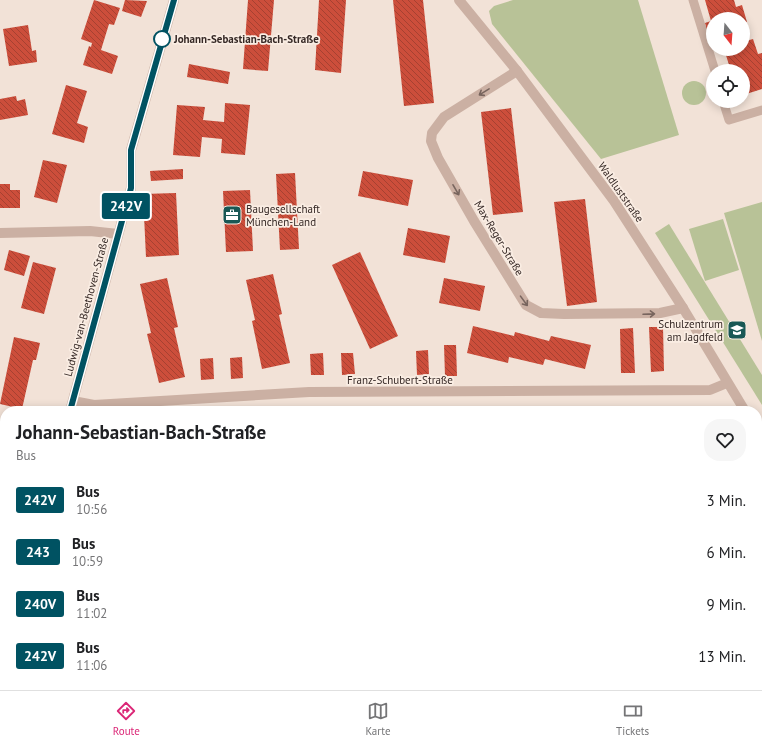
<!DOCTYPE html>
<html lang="de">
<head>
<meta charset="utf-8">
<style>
	:root { --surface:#fff; --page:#f6f6f6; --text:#202124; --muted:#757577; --line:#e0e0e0; --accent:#db2777 }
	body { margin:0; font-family:"PT Sans",sans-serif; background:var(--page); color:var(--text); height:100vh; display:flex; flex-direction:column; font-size:15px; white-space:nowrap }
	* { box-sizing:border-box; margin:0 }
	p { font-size:13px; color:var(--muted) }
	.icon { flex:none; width:22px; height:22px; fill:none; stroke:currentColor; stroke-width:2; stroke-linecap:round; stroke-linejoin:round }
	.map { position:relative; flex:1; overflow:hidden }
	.sheet { position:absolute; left:0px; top:406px; width:762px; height:284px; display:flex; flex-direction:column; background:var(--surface); border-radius:16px 16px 0 0; box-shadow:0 2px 10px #0003 }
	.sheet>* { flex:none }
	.badge { padding:0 8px; border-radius:3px; font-size:14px; line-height:26px }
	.needle { width:26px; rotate:163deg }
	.fabs { position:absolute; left:706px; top:12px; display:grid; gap:8px }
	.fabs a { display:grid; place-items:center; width:44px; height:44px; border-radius:50%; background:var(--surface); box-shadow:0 2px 10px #0003; font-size:20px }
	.map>.badge { position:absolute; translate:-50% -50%; box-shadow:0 0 0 2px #fff }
	.round { display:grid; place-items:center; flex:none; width:42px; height:42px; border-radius:16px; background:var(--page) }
	.headline { display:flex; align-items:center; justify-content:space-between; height:68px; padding:0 16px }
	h1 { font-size:19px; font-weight:700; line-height:30px }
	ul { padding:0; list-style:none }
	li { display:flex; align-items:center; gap:12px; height:52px; padding:0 16px }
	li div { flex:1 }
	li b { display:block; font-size:15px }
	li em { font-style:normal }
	li .badge { min-width:44px; font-weight:700; text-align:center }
	.tabs { display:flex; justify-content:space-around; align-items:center; height:56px; border-top:1px solid var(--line); background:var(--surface); font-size:11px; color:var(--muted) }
	.tabs a { display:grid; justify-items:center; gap:2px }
	.tabs .active { color:var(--accent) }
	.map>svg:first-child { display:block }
	.park { fill:#b8c297 }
	.building { fill:url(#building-back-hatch) }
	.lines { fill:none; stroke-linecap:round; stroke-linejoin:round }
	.lane { stroke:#cbb0a3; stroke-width:9 }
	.street { stroke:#cbb0a3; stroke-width:10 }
	.primary { stroke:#785d55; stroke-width:10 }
	.oneway { stroke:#78655e }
	.line-casing { stroke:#fff; stroke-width:9 }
	.line { stroke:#005262; stroke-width:6 }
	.stop-dot { fill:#fff; stroke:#005262; stroke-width:2 }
	.labels { text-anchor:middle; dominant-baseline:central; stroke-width:3.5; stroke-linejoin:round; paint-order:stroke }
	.stop-label { font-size:11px; font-weight:bold; fill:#352825; stroke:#faede3; text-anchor:start }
	.street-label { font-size:11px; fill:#352825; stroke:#faede3 }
	.poi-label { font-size:11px; fill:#352825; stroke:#faede3; text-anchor:start }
</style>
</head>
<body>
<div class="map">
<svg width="762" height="690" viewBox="0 0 762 690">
	<defs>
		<pattern id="building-back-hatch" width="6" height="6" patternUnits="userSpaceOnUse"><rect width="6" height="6" fill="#cc4e3b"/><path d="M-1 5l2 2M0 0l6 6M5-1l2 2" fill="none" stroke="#a64131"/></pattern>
	</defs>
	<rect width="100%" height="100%" fill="#f2e2d7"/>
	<g class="park">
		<polygon points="513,0 638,0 679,135 601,159 492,24 489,11 494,6"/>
		<circle cx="694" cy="93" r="12"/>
		<polygon points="762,202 762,341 724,213"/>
		<polygon points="723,219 739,270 705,281 689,229"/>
		<polygon points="669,224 762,375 762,405 655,233"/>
	</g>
	<g class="building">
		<polygon points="94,0 120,8 114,25 109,24 101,50 118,56 112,74 83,65 89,46 91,47 92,43 81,39"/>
		<polygon points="125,0 147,1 141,17 122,11"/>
		<polygon points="248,0 274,0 268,71 243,69"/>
		<polygon points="319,0 346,0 341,73 315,70"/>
		<polygon points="393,0 423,0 434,103 404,106"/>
		<polygon points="705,0 734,0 736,7 742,5 747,22 743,23 743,19 713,19 713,29 707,31 705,23 711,21"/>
		<polygon points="28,25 32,51 36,50 37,62 9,66 3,29"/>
		<polygon points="743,32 746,41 753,39 758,54 762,53 762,89 743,95 743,71 725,71 730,68 724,49 743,49"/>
		<polygon points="189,64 230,72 228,84 187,77"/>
		<polygon points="66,85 87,91 77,123 88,127 84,143 52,134"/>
		<polygon points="16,96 17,101 25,99 28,115 0,120 0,99"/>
		<polygon points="225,103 250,105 245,155 221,153 222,139 202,137 200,157 173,155 177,105 205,107 203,120 224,122"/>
		<polygon points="511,108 523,212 493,215 481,112"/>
		<polygon points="43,160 67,165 57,203 34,197"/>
		<polygon points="183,169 183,179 151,181 150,171"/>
		<polygon points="363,171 413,180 408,206 358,196"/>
		<polygon points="295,173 299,249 280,250 276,174"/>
		<polygon points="0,184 10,184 10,190 20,190 20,208 0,208"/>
		<polygon points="250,190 253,251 226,252 223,191"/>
		<polygon points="176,193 179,255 146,257 143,194"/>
		<polygon points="585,199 597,302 567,306 554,202"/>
		<polygon points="408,228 450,236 445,263 403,255"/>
		<polygon points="9,250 30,256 24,276 4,270"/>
		<polygon points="360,252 398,336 370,349 332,265"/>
		<polygon points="33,262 56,268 44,314 21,308"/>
		<polygon points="273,274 282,314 279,315 290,363 262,369 252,321 255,320 246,280"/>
		<polygon points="167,278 178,327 174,328 185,377 159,383 147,334 151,333 140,284"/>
		<polygon points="444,278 485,286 480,311 439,303"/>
		<polygon points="473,326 514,336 515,332 549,341 551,336 591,345 585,369 545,359 543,365 509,357 508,363 467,353"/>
		<polygon points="649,327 663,327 664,371 651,372"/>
		<polygon points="633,328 635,373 621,373 620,329"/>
		<polygon points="14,337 40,343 36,360 33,360 22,409 0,404"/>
		<polygon points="444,345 456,345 457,376 445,376"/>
		<polygon points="428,350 429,374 417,375 416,351"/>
		<polygon points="323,353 324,375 311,375 310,354"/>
		<polygon points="341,353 353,353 355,374 342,375"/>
		<polygon points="242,357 243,378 231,379 230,358"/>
		<polygon points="213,358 214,379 201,380 200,359"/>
		<polygon points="757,482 762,491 762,511 757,514"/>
		<rect x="757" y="627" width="3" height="39"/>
		<rect x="71" y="685" width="28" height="5"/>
		<rect x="153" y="685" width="26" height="5"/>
		<rect x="233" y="685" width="25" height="5"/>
		<rect x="355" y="685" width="26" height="5"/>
	</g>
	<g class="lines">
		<g class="lane">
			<polyline points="693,0 715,71"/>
			<polyline points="723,101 729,120 762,110"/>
		</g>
		<g class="street">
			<polyline points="459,0 517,71 614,201 683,308 745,411"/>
			<polyline points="517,71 444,117 432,133 431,141 438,158 474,221 526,305 541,313 564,314 660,313 683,308"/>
			<polyline points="0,233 90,231 118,234"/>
			<polyline points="73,401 94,405 309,392 710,390 727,383"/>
			<polyline points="70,411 131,188 131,150 174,0"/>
			<polyline points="0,430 5,430"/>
			<polyline points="757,432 762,441"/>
			<polyline points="42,690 42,685"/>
		</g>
		<g class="primary">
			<polyline points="757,561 762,561"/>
			<polyline points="0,562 5,562"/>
			<polyline points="757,593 762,593"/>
			<polyline points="0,594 5,595"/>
		</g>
	</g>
	<defs><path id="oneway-shaft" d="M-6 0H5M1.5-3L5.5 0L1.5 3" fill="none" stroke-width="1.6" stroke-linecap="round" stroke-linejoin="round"/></defs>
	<g class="oneway">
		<use href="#oneway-shaft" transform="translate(484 92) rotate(148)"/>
		<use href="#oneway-shaft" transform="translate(456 190) rotate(60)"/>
		<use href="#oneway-shaft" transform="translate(524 301) rotate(54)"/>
		<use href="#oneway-shaft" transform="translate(649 314) rotate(-2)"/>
	</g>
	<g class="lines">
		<defs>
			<polyline id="line" points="70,411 131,188 131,150 174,0"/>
		</defs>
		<use href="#line" class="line-casing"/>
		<use href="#line" class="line"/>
	</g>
	<defs>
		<symbol id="office-square" viewBox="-11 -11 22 22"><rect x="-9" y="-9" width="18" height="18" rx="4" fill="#195855" stroke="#faede3"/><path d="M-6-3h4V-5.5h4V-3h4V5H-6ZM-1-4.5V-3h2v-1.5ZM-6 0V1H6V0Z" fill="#fff"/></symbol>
		<symbol id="school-square" viewBox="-11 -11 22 22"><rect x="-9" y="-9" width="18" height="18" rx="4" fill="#195855" stroke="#faede3"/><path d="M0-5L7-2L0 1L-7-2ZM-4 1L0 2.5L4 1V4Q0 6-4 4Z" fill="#fff"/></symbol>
	</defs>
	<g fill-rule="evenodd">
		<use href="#office-square" x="221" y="204" width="22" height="22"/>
		<use href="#school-square" x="726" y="319" width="22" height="22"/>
	</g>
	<circle class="stop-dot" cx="162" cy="39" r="8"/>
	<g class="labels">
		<g class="stop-label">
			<text x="174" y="39">Johann-Sebastian-Bach-Straße</text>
		</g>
		<g class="street-label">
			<text transform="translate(621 192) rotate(55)">Waldluststraße</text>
			<text transform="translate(499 238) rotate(59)">Max-Reger-Straße</text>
			<text transform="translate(86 307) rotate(-75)">Ludwig-van-Beethoven-Straße</text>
			<text x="400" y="380">Franz-Schubert-Straße</text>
		</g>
		<g class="poi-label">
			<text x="246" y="209">Baugesellschaft<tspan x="246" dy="13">München-Land</tspan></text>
			<text x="723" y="324" text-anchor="end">Schulzentrum<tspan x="723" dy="13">am Jagdfeld</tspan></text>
		</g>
	</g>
</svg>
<div class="fabs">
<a><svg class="needle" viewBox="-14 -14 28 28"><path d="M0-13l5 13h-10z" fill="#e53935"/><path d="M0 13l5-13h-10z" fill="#757577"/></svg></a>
<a><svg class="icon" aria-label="locate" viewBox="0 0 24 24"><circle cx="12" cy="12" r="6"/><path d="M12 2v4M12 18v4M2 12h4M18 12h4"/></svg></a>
</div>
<b class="badge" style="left:126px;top:206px;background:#005262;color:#fff">242V</b>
<section class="sheet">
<div class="headline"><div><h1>Johann-Sebastian-Bach-Straße</h1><p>Bus</p></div><a class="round"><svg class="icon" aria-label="heart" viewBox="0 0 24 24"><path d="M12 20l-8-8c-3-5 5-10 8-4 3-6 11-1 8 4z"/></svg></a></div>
<ul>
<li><span class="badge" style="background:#005262;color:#fff">242V</span><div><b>Bus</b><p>10:56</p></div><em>3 Min.</em></li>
<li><span class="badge" style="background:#005262;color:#fff">243</span><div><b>Bus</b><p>10:59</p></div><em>6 Min.</em></li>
<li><span class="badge" style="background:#005262;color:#fff">240V</span><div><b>Bus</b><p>11:02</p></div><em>9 Min.</em></li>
<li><span class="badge" style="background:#005262;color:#fff">242V</span><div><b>Bus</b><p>11:06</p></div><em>13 Min.</em></li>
</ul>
</section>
</div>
<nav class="tabs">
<a class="active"><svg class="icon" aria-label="directions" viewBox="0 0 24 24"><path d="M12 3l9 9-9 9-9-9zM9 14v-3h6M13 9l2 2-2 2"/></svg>Route</a>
<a><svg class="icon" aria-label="map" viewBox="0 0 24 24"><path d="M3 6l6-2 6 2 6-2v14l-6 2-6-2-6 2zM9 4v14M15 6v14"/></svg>Karte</a>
<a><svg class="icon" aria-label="tickets" viewBox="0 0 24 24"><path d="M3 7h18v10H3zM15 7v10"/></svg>Tickets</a>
</nav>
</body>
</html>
